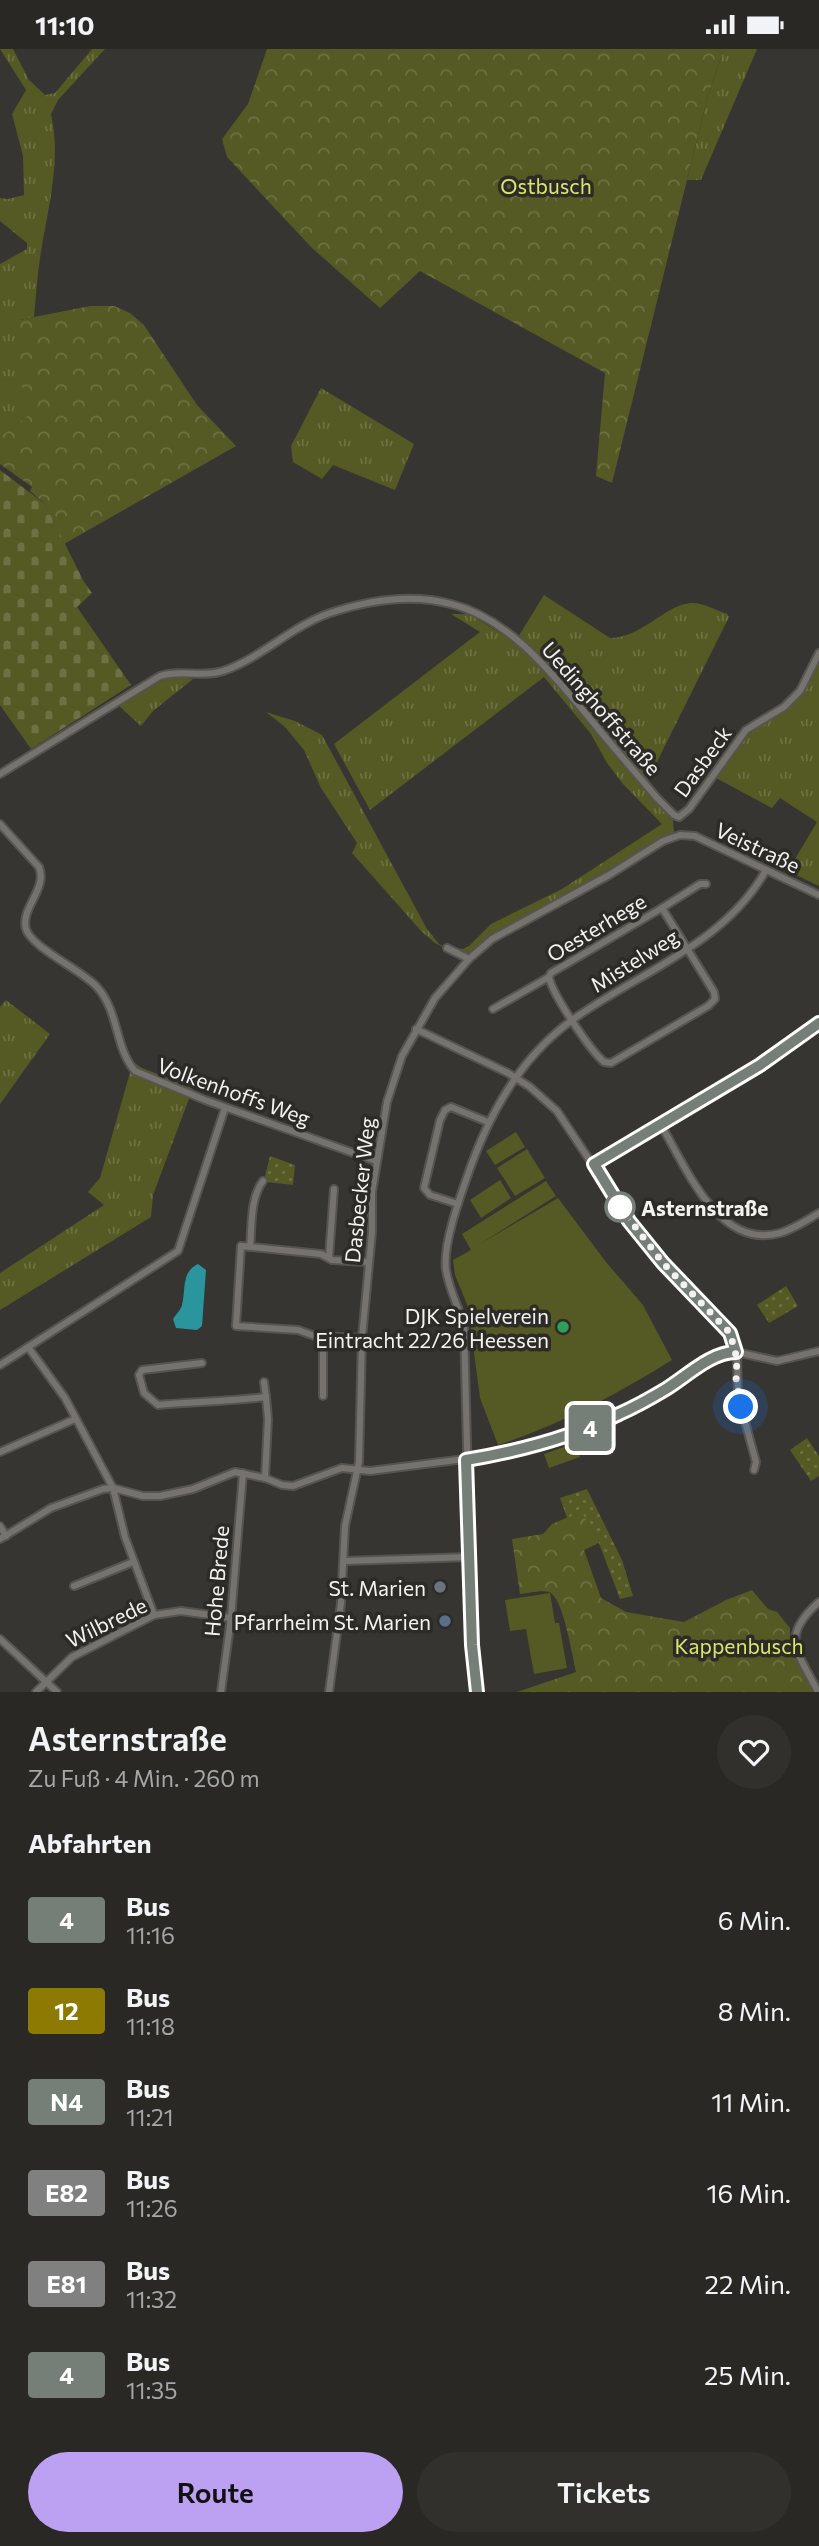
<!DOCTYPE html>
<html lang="de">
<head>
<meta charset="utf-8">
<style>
	:root { --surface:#292825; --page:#31302d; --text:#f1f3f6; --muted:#a5a6a7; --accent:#bca0f2 }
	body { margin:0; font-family:Commissioner,sans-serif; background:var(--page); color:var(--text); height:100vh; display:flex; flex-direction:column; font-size:26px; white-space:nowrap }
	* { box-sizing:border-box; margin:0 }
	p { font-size:23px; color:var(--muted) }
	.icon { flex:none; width:38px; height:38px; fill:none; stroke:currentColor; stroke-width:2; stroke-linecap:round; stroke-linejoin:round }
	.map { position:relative; height:1643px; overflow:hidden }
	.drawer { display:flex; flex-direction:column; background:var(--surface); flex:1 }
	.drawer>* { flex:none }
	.badge { padding:0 14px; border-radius:5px; font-size:24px; line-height:46px }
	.you { position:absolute; width:35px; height:35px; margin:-18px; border:5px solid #fff; border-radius:50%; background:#1a73e8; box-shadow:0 0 0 10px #1a73e833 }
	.map>.badge { position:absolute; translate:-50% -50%; box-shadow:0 0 0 4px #fff }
	h2 { padding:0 28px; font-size:26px; line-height:63px }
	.round { display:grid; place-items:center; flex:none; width:74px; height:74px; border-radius:37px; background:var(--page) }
	.summary { display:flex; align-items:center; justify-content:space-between; height:119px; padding:0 28px }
	h1 { font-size:33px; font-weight:600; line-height:52px }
	.primary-button { display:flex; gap:14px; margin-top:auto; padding:14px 28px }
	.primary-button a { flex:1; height:80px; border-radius:42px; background:var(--accent); color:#111; font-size:28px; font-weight:600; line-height:80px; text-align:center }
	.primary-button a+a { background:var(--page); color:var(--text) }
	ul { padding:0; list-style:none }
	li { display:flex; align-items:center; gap:21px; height:91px; padding:0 28px }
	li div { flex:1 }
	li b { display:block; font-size:26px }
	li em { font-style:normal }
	li .badge { min-width:77px; font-weight:700; text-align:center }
	.status { display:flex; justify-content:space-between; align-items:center; height:49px; padding:0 35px; background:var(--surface); direction:ltr }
	.status svg { height:19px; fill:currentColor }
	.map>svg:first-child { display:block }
	.grass { fill:url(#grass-tufts) }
	.forest { fill:url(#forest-crowns) }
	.cemetery { fill:url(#cemetery-stones) }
	.park { fill:url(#park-dots) }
	.garden { fill:#555923 }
	.water { fill:#2a959d }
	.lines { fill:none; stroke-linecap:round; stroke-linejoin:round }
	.street-casing { stroke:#565451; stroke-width:10 }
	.street { stroke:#76736f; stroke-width:6 }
	.line-casing { stroke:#fff; stroke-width:16 }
	.line { stroke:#757f77; stroke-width:10 }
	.walk { stroke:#f4f2f0; stroke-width:7; stroke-dasharray:0 12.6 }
	.stop-dot { fill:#fff; stroke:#757f77; stroke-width:3.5 }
	.leisure-dot { fill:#2e9e5b; stroke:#2d2b27; stroke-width:2.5 }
	.worship-dot { fill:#6b7280; stroke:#2d2b27; stroke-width:2.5 }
	.service-dot { fill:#5c6f8a; stroke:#2d2b27; stroke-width:2.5 }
	.labels { text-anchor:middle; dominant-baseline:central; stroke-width:7; stroke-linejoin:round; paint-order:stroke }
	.park-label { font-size:21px; fill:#dbe66c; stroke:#2d2b27 }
	.street-label { font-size:21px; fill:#f4f2f0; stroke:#2d2b27 }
	.stop-label { font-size:21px; font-weight:bold; fill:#f4f2f0; stroke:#2d2b27; text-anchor:start }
	.poi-label { font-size:21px; fill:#f4f2f0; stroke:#2d2b27; text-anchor:end }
</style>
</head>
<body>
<div class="status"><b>11:10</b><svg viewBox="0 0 49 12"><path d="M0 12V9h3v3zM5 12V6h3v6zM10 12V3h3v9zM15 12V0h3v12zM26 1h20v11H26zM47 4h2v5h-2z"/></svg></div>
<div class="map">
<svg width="819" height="1643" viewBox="0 0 819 1643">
	<defs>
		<pattern id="grass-tufts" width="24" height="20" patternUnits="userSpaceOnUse" patternTransform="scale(1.75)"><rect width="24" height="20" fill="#555923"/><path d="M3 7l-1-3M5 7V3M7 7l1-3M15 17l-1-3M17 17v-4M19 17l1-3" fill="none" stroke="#6e7143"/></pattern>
		<pattern id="forest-crowns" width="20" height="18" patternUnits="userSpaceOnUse" patternTransform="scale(1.75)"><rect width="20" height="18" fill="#555923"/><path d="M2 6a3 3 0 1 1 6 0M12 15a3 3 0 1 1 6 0" fill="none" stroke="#6e7143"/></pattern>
		<pattern id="cemetery-stones" width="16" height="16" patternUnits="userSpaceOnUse" patternTransform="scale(1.75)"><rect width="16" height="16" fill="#555923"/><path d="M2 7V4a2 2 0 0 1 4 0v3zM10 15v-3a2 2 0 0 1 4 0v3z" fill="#6e7143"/></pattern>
		<pattern id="park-dots" width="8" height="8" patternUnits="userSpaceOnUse" patternTransform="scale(1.75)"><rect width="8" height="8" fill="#555923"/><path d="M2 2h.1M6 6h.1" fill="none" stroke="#6e7143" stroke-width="1.8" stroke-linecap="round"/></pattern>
	</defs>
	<rect width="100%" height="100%" fill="#373531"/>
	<g class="grass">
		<path d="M0 0H13L29 31 45 46 55 44 92 0H105L58 51 51 65C62 113 47 162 40 209 37 229 36 248 34 268L19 271 34 363 0 388V215L27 200V194L0 172V149L8 150 24 146 23 107 12 65 26 41Z"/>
		<polygon points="724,0 757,0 701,131 687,131 707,50"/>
		<polygon points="321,339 414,395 395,441 333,416 322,430 293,413 291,397"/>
		<path d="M544 546 610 589C641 589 664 557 690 554 702 553 716 561 727 565L729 568 648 731 672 761 674 783 501 882 469 906 452 899 463 900 469 897 491 875 562 840 662 775 623 735 607 714 591 685 544 628 370 761 334 695 480 583 451 565H469L515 593Z"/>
		<polygon points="819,612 819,837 788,822 817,773 780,749 772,759 716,729 740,691 751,679 801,644"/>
		<polygon points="175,627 193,630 153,662 141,677 118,656 156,634"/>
		<polygon points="266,663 295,672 322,686 427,880 439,895 459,906 435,894 422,883 352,804 357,794 321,739 304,701 285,678"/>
		<polygon points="6,951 50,985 0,1055 0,958"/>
		<polygon points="133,1013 142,1019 193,1039 153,1146 151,1168 0,1261 0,1224 104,1156 88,1143 100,1129"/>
	</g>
	<g class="forest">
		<polygon points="267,0 724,0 707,50 612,434 596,427 605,324 420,222 380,259 312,199 227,108 222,90 248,55"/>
		<path d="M90 257H114L130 264 144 276 197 356 236 397 64 495 45 455 30 442 32 438 0 415V388L33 363C16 325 9 313 19 271Z"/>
		<path d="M582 1462 599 1494 584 1501 601 1549 626 1563 684 1573 726 1551 752 1541 768 1560 777 1563 790 1579C789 1602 803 1623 814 1643H517L576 1623C572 1606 564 1555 552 1545 546 1539 528 1545 520 1545L512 1490 543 1485 552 1475Z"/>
	</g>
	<polygon class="cemetery" points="0,421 45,455 84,533 92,544 77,558 131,636 31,700 0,656"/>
	<g class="park">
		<polygon points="270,1107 295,1116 293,1136 267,1133 264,1131"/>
		<polygon points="786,1237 798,1257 769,1274 757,1256"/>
		<polygon points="807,1389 819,1407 819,1427 811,1432 790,1401"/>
		<polygon points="587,1440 622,1511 633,1547 620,1550 599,1494 582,1463 567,1469 560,1449"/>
	</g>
	<g class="garden">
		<polygon points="516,1083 525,1098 495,1116 486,1102"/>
		<polygon points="527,1100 545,1129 515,1147 497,1119"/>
		<polygon points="500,1131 511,1149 481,1169 470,1151"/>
		<path d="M546 1132 556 1147 480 1195 558 1149 606 1213 643 1256 672 1311C617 1345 560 1376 498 1396L480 1349 468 1258 455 1226 453 1211 471 1201 462 1185Z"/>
		<polygon points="575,1394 580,1408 549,1419 544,1405"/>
		<polygon points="550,1544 555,1574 559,1574 567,1619 534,1625 526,1580 510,1582 505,1551"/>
	</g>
	<path class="water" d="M198 1215 206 1221 202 1277 197 1281 176 1279 173 1270C176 1265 181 1261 182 1256 186 1240 181 1223 198 1215Z"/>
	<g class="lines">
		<defs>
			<g id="street">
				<path d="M0 725 160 627C181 620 202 629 223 622 261 609 292 577 330 564 369 551 410 544 451 555 511 570 554 627 592 672 613 698 635 723 657 749L674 766 679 768"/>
				<polyline points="679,768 689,760 746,681 784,658 800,642 819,604"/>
				<path d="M0 775 39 818C48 840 20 859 26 880 31 898 83 922 97 938 119 962 115 1000 135 1022L205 1051 376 1112"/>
				<path d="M662 859 714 943 715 950 708 957 611 1014 604 1013C590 1001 552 945 549 928L551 924Z"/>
				<polyline points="662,859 700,835 706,835"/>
				<polyline points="447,899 469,910"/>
				<polyline points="493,960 549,928"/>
				<polyline points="416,980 508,1024 530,1038 557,1062 640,1187 730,1285 737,1310 738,1347 756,1413 754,1421"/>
				<path d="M661 1076C686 1118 718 1201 780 1184 794 1180 807 1171 819 1164"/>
				<polyline points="594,1115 759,1016 819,974"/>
				<polyline points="458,1155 430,1146 424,1139 440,1071 445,1061 451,1058 488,1073"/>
				<path d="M250 1198C252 1177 250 1149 263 1132"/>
				<polyline points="329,1209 334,1140"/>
				<polyline points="362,1289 315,1287 298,1281 236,1277 241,1197 321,1205 332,1211 368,1213"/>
				<polyline points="28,1298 65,1349 113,1439 125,1488 154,1566"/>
				<path d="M202 1314 142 1321 139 1326 144 1344 158 1356C194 1353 230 1352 266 1348L268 1370 265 1429"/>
				<polyline points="0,1316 178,1202 225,1059"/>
				<polyline points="264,1333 266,1348"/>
				<polyline points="323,1347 323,1287"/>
				<polyline points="0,1403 75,1370"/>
				<polyline points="0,1477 6,1487"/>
				<polyline points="0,1490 51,1459 103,1440 113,1439 143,1447 160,1447 193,1440 235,1423 265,1429 282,1436 293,1437 342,1419 370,1422 512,1404 554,1392 619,1365 651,1349 721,1306 736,1303 777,1312 819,1302"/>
				<polyline points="344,1512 470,1508"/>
				<polyline points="74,1537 133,1513"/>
				<polyline points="0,1590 57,1643"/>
				<polyline points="36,1643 72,1608 154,1566 181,1562 231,1569"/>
				<polyline points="221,1643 231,1569 243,1424"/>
				<polyline points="329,1643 341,1554 345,1477 359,1413 362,1289 372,1183 372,1143 387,1053 402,1007 435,949 469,910 492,890 609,826 663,792 680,786 695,787 819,846"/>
				<path d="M476 1643 472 1596 464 1277C459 1258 449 1241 446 1221 442 1194 463 1140 472 1114 493 1057 525 1004 575 969 640 923 726 894 766 821"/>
				<path d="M818 1643C798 1603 779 1588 819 1553"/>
			</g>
		</defs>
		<use href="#street" class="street-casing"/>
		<use href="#street" class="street"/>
	</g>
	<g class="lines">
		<defs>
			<path id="line" d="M477 1643 472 1596 466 1411C520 1402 570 1389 619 1365 635 1358 651 1349 666 1340 687 1327 711 1303 736 1303L730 1284 663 1214 629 1172 594 1115 760 1016 819 974"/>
		</defs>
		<use href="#line" class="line-casing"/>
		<use href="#line" class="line"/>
		<polyline class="walk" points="620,1158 663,1214 730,1284 737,1310 736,1329 741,1358"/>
	</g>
	<circle class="stop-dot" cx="620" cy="1158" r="14"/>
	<circle class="leisure-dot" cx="563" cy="1278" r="7"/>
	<circle class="worship-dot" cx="440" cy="1538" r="7"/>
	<circle class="service-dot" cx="445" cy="1572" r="7"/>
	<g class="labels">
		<g class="park-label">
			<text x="546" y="136">Ostbusch</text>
			<text x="739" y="1596">Kappenbusch</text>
		</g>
		<g class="street-label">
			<text transform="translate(602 659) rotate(49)">Uedinghoffstraße</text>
			<text transform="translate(702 712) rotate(-54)">Dasbeck</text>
			<text transform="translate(758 798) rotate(25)">Veistraße</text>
			<text transform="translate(596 878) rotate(-31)">Oesterhege</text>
			<text transform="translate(634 911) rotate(-32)">Mistelweg</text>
			<text transform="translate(234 1042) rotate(20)">Volkenhoffs Weg</text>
			<text transform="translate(359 1141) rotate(-84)">Dasbecker Weg</text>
			<text transform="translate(216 1532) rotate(-85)">Hohe Brede</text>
			<text transform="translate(106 1573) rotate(-26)">Wilbrede</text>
		</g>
		<g class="stop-label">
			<text x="641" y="1158">Asternstraße</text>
		</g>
		<g class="poi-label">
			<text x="549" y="1266">DJK Spielverein<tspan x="549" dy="24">Eintracht 22/26 Heessen</tspan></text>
			<text x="426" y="1538">St. Marien</text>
			<text x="431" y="1572">Pfarrheim St. Marien</text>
		</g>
	</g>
</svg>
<div class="you" style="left:741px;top:1358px"></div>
<b class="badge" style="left:590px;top:1379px;background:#757f77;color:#fff">4</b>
</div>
<section class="drawer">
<div class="summary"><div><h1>Asternstraße</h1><p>Zu Fuß · 4 Min. · 260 m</p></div><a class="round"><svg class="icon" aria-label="heart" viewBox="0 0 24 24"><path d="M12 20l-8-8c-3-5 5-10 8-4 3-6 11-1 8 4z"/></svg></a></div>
<h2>Abfahrten</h2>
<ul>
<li><span class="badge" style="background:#757f77;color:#fff">4</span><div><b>Bus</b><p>11:16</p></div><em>6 Min.</em></li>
<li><span class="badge" style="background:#8d7a02;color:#fff">12</span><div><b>Bus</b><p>11:18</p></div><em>8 Min.</em></li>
<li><span class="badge" style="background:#757f77;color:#fff">N4</span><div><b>Bus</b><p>11:21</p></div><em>11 Min.</em></li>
<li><span class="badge" style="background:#808080;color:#fff">E82</span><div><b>Bus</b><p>11:26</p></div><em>16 Min.</em></li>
<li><span class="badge" style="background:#808080;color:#fff">E81</span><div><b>Bus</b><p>11:32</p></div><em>22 Min.</em></li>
<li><span class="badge" style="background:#757f77;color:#fff">4</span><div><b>Bus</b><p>11:35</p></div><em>25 Min.</em></li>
</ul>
<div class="primary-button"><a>Route</a><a>Tickets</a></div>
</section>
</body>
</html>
